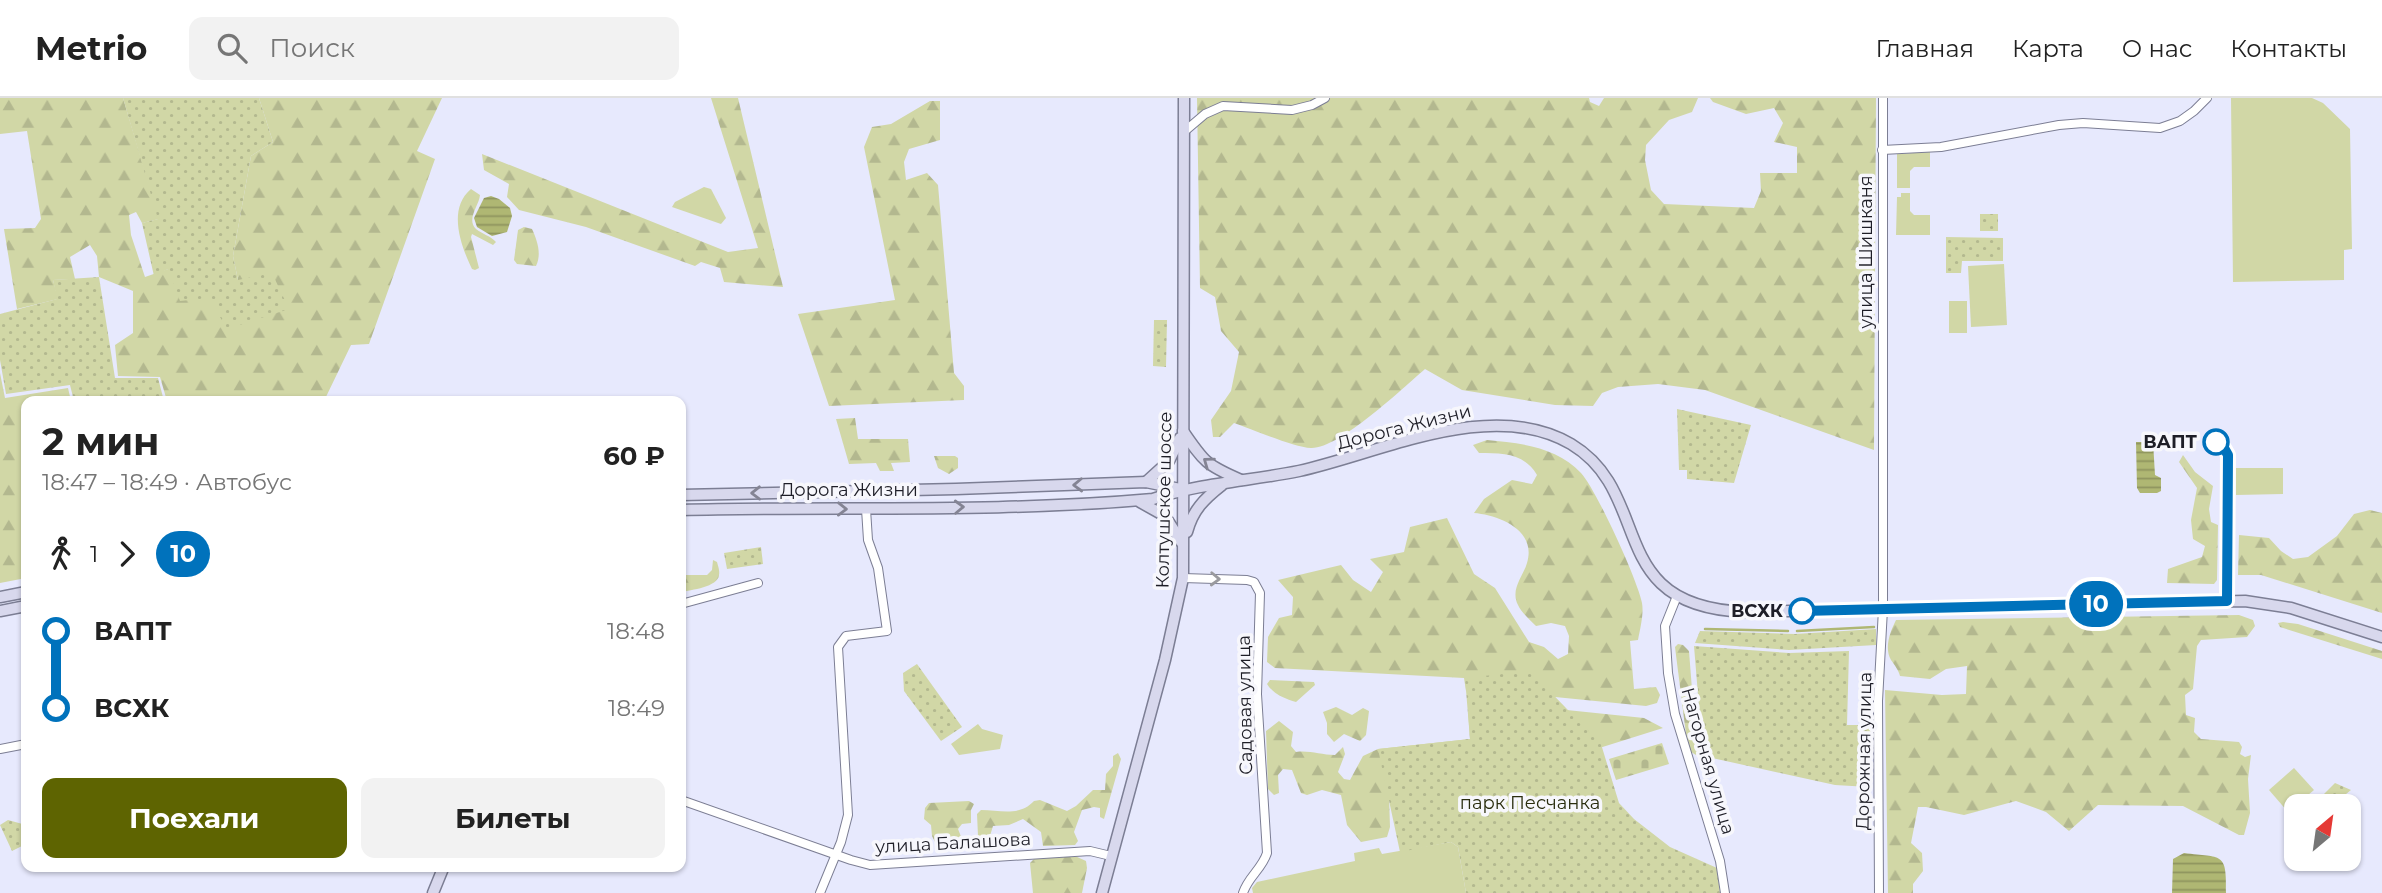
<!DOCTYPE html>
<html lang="ru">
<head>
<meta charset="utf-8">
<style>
	:root { --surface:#fff; --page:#f2f2f2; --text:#222; --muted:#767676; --line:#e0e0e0; --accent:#5e6401 }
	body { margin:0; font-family:Montserrat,sans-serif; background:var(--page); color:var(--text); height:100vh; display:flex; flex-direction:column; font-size:26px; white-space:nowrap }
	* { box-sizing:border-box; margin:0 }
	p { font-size:23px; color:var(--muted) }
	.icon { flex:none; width:38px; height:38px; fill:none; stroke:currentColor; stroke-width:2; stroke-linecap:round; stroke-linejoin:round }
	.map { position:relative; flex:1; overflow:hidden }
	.panel { position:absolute; left:21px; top:298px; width:665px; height:476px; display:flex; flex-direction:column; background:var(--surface); border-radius:14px; box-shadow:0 2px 5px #0004 }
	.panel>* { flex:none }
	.badge { padding:0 14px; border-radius:23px; font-size:24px; line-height:46px }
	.needle { width:46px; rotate:29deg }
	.controls { position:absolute; left:2284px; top:696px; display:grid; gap:14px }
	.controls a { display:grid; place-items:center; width:77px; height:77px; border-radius:14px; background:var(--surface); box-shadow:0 2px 5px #0004; font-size:35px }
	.map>.badge { position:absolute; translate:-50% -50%; box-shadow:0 0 0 4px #fff }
	.legs { display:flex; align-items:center; gap:10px; height:77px; padding:0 21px; font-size:23px }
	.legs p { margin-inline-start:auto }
	.overview { display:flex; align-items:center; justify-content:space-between; height:119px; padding:0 21px }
	h1 { font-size:38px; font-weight:700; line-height:52px }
	.button { display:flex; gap:14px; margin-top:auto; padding:14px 21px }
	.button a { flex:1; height:80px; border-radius:14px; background:var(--accent); color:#fff; font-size:28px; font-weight:700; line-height:80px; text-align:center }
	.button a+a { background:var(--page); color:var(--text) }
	ul { padding:0 21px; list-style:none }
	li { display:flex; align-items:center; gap:24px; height:77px; font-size:26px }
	li i { display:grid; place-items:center; width:10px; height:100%; margin:0 9px; background:currentColor }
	li i::after { content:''; width:18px; height:18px; margin:-9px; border:5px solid; border-radius:50%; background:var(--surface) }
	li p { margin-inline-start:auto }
	li:first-child i { background:linear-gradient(#0000 50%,currentColor 0) }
	li:last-child i { background:linear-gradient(currentColor 50%,#0000 0) }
	header { display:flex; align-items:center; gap:42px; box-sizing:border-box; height:98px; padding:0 35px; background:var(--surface); border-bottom:2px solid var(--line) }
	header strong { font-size:33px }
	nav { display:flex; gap:38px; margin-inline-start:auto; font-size:24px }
	.search { width:490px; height:63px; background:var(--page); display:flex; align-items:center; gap:18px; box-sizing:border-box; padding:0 24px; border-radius:14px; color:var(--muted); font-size:26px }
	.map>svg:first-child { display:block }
	.grass { fill:#d1d7a6 }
	.forest { fill:url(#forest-firs) }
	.cemetery { fill:url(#cemetery-stones) }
	.park { fill:url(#park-dots) }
	.water { fill:url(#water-rules) }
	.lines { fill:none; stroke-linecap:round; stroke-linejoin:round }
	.stream { stroke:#afb773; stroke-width:2.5 }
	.street-casing { stroke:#7c7e94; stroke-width:10 }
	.secondary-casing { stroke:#7c7e94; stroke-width:13 }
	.street { stroke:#fff; stroke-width:8 }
	.secondary { stroke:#d8d8ed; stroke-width:10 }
	.oneway { stroke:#848494 }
	.oneway2 { stroke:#9a9a9e }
	.line-1-casing { stroke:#fff; stroke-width:16 }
	.line-1 { stroke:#0072bc; stroke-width:10 }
	.stop-1-dot { fill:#fff; stroke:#0072bc; stroke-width:3.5 }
	.labels { text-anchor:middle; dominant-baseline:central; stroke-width:7; stroke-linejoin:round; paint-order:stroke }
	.street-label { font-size:18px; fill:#1e1e27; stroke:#f7f7fc }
	.stop-label { font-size:18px; font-weight:bold; fill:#1e1e27; stroke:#f7f7fc; text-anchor:end }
	.park-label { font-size:18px; fill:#2a2d0e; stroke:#f7f7fc }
</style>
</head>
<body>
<header>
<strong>Metrio</strong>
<div class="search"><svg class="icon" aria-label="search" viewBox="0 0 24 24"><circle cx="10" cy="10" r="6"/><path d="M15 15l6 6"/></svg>Поиск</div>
<nav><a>Главная</a><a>Карта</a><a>О нас</a><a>Контакты</a></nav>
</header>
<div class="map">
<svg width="2382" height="795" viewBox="0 0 2382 795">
	<defs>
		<pattern id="forest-firs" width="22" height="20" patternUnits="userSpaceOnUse" patternTransform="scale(1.75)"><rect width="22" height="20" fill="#d1d7a6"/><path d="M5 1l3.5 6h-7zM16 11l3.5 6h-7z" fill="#b3b88f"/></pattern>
		<pattern id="cemetery-stones" width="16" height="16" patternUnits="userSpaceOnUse" patternTransform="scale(1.75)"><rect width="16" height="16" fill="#d1d7a6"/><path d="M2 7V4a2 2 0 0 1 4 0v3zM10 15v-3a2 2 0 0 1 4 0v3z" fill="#b3b88f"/></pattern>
		<pattern id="park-dots" width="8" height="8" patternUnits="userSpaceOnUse" patternTransform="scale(1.75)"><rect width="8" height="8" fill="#d1d7a6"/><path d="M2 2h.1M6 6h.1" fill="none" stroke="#b3b88f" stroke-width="1.8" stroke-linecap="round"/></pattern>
		<pattern id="water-rules" width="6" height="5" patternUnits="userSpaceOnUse" patternTransform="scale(1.75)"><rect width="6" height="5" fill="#afb773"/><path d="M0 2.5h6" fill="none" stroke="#8e945e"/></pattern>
	</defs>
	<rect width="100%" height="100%" fill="#e7e9fd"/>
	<g class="grass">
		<polygon points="2231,0 2312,0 2323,5 2350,31 2352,151 2344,152 2344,182 2233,184"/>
		<polygon points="1930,54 1930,69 1914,69 1910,73 1910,90 1897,90 1897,56"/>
		<polygon points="704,89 711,91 726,120 721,126 672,109 675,104"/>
		<polygon points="1901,95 1910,95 1910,113 1914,117 1930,117 1930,137 1896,137 1897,99 1901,99"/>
		<polygon points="2004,166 2007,227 1971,229 1968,168"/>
		<rect x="1949" y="203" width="18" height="32"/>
		<polygon points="2236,370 2283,370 2283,396 2236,397"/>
		<polygon points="978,626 982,631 1003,637 1000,651 959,657 951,646"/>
		<polygon points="2294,670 2314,692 2288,714 2269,692"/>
		<polygon points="1451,744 1458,749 1466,795 1253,795 1252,790 1257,784 1355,763 1354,755 1379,750 1382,756"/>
	</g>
	<g class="forest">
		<polygon points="0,0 123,0 159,121 142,125 136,114 129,117 131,137 145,179 168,171 238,182 233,158 251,58 273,44 259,0 442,0 417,53 435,61 369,246 351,247 324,303 167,303 160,279 118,278 115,247 133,235 133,193 99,179 97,158 90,147 70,159 75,181 53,182 58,201 17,211 4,131 35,130 41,121 27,33 0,36"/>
		<polygon points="711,0 738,0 783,189 724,184 720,170 701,164 695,168 586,129 519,112 507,99 509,86 484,72 482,56 728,154 758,150"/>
		<path d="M1197 0H1589L1590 4 1599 8 1604 0H1698L1692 14 1669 22 1646 47 1645 62 1651 92 1664 106 1754 110 1761 93 1760 75H1797V49L1774 44 1783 25 1774 10 1746 16 1713 4 1710 0H1876L1874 352 1705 292 1658 286 1618 289 1602 295 1593 308 1555 307 1462 292 1425 271C1403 290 1339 351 1311 350 1293 349 1252 331 1234 325L1220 339H1213L1211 322 1231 293 1239 254 1221 233 1215 199 1200 190Z"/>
		<polygon points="930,3 940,3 940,42 909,51 904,64 906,82 927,75 938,87 954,275 964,288 964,302 829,308 798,216 895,202 864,49 872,29 891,26"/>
		<path d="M471 91 480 97C479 108 466 121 476 131 482 136 491 138 496 144L493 147 472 136 471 139 479 170 475 172 472 171C461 148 447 111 471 91Z"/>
		<path d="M524 129 532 131C537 142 542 156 536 168L517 166 514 162 518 132Z"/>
		<polygon points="0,275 5,300 68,290 71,303 26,303 26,480 0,485"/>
		<polygon points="855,320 858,341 908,341 910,364 891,365 894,373 880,373 876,365 849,366 836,321"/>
		<path d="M1487 342C1520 345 1557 349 1581 375 1596 391 1638 483 1642 505 1644 516 1640 531 1638 542L1630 543 1634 591 1656 589 1660 597 1657 605 1646 608 1555 599 1557 611 1644 620 1663 630 1593 652 1466 593 1464 580 1275 570 1267 564 1268 539 1279 520 1292 517 1293 499 1278 482 1341 467 1353 482 1371 494 1383 474 1370 461 1404 454 1410 429 1447 420 1474 476 1495 490 1529 544 1544 549 1558 561 1568 556 1569 538 1565 528 1551 525 1536 528C1530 522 1521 514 1518 507 1510 491 1523 479 1527 465 1537 432 1499 417 1474 415L1484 401 1512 382 1532 386 1537 377C1524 355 1503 355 1479 355L1473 347Z"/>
		<polygon points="2183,357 2195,374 2213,388 2209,411 2211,424 2218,427 2217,482 2214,486 2167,485 2168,471 2202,459 2205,448 2193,441 2191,422 2197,390 2179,364"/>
		<polygon points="934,358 955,358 958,360 958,370 949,376 938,370"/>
		<polygon points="2370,412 2382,415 2382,515 2261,477 2238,477 2239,437 2269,440 2281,453 2293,461 2308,459 2337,438 2354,416"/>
		<path d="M713 462 717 464C718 468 720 473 719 477 718 489 691 492 681 494V477H707L712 472Z"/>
		<path d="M2239 517 2253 522 2255 528 2247 539 2201 542 2197 548 2193 591 2185 597 2186 617 2195 620 2194 634 2201 641 2239 644 2242 649 2240 656 2245 659 2251 657 2248 681 2250 715 2244 737H2239L2183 708 2098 707 2069 733 2046 714 2016 703 1964 717 1926 709H1918L1911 745 1922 755 1923 773 1913 786V795H1888L1885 592 1942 597 1966 596 1967 568 1946 571 1930 581 1900 578C1898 571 1895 568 1891 562 1884 550 1890 534 1896 522Z"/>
		<polygon points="2283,524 2298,526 2382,553 2382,561 2280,529 2278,525"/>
		<polygon points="1678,546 1683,547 1689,553 1697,656 1696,657 1688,652 1675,549"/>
		<path d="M1270 582 1314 584 1315 587 1296 604C1285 601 1273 596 1267 586Z"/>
		<polygon points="1336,609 1352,617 1363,610 1369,613 1366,637 1360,643 1344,636 1334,644 1327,636 1327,625 1323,614"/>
		<path d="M1468 613 1499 647 1389 698 1390 729 1387 739 1361 744 1347 727 1341 697 1322 692 1307 697 1301 695 1292 672 1283 671 1278 677 1279 695 1274 697 1268 691 1266 633 1279 623 1293 634 1291 648 1296 654C1309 652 1321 657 1335 657L1343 649 1345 656 1338 674 1344 681 1350 682 1363 658 1378 651 1470 641Z"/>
		<path d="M1118 655 1121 661 1104 721 1100 719V710L1094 709 1082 712 1074 734 1078 743 1075 747 1043 748 1041 734 1023 721 1009 727 993 728 989 741 983 742 978 738 977 716 981 712C1000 712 1019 719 1034 703L1040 702 1067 713 1076 708 1093 692H1105L1106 676 1113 668V658Z"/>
		<polygon points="969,703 974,706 971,712 971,725 962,726 958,731 962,741 959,745 935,744 932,738 931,727 924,721 925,710 929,705"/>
		<polygon points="1075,758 1086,763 1087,770 1082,795 1033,795 1030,765 1034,761"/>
	</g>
	<polygon class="cemetery" points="1662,645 1669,666 1616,682 1609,661"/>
	<g class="park">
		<polygon points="123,0 259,0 273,44 251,58 233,158 238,182 272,175 289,211 227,231 209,200 180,203 168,171 154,178 142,125 158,121"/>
		<rect x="1980" y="116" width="18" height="17"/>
		<polygon points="1946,139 2003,140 2003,163 1962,163 1961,175 1946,175"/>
		<polygon points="99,179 115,280 158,280 164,303 74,303 70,287 6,296 0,262 0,216 57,201 53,182"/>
		<polygon points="1154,222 1167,222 1166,269 1153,268"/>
		<polygon points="1677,311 1751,327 1734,385 1687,381 1687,372 1679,372"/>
		<polygon points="761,449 763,466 727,471 724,455"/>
		<polygon points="1876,531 1876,547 1789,552 1695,545 1700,533 1795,536"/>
		<polygon points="1694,548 1789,555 1849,553 1847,627 1871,627 1869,689 1835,687 1703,658"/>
		<polygon points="917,566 962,629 941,643 904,593 903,575"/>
		<polygon points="1530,573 1601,646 1619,705 1634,721 1670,749 1717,770 1720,795 1466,795 1458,749 1451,744 1400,754 1378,651 1470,641 1465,580"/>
		<polygon points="2335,685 2351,692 2330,709 2311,709"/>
		<polygon points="8,722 26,727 26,746 12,753 0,727"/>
	</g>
	<g class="water">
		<polygon points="491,98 499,101 510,110 512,118 507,134 492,138 477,129 474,120 484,100"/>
		<polygon points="2136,344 2153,344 2155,377 2161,380 2161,393 2157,395 2140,395 2137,390"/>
		<path d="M2184 755C2222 760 2227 753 2226 795H2172L2173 761Z"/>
	</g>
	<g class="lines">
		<g class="stream">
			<polyline points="1705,531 1788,533"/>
			<polyline points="1797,533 1874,529"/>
		</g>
		<defs>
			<g id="street">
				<polyline points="1185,33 1205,16 1223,8 1292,12 1312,7 1325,0"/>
				<polyline points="1882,52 1941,49 2059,27 2083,25 2160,30 2180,23 2194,13 2207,0"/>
				<path d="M1183 480 1247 482 1254 484 1260 495 1257 596 1267 755C1262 771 1248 779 1243 795"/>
				<polyline points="1677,498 1665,528 1668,575 1675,616 1720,763 1725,795"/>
				<polyline points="681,506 758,485"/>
				<polyline points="0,651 26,646"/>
				<polyline points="681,702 851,762 870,767 1090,753 1111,758"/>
				<polyline points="820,795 841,744 848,717 838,549 846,538 887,533 878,470 868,442 866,411"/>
				<polyline points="1879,795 1878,603 1883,511 1883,0"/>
			</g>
			<g id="secondary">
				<path d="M1183 333C1204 364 1206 367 1241 382"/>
				<polyline points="1146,384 1169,363 1180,340"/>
				<polyline points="681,397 956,391 1146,384 1180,391"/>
				<polyline points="1140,404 1165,418 1182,445"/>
				<path d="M681 412C838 408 996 415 1153 401 1200 385 1250 383 1299 373 1381 355 1491 299 1571 346 1656 397 1602 509 1746 514L2245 503 2291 510 2382 539"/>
				<path d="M1187 434C1193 412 1204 401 1222 387"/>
				<polyline points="0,499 26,494"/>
				<polyline points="0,513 26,508"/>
				<polyline points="433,795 444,768"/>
				<polyline points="1102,795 1165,562 1183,480 1184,0"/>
			</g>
		</defs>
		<use href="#street" class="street-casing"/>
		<use href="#secondary" class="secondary-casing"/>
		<use href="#street" class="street"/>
		<use href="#secondary" class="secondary"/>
	</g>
	<defs><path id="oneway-chevron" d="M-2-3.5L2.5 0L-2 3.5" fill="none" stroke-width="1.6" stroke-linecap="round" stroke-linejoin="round" transform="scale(1.75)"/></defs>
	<g class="oneway">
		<use href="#oneway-chevron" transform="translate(1208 364) rotate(-144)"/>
		<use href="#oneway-chevron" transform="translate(1078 387) rotate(178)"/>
		<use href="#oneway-chevron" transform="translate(756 395) rotate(179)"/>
		<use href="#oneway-chevron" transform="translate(959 409) rotate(-2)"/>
		<use href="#oneway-chevron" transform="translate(842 411) rotate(1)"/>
	</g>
	<use class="oneway2" href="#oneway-chevron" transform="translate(1215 481) rotate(2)"/>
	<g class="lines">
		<defs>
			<polyline id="line-1" points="1802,513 2227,503 2228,357 2224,350 2216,344"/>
		</defs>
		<use href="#line-1" class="line-1-casing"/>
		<use href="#line-1" class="line-1"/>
	</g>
	<g class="stop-1-dot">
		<circle cx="2216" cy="344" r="12"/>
		<circle cx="1802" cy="513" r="12"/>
	</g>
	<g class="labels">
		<g class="street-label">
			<text transform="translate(1866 154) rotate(-90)">улица Шишканя</text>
			<text transform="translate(1404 329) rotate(-14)">Дорога Жизни</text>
			<text x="849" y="392">Дорога Жизни</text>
			<text transform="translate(1164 402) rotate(-89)">Колтушское шоссе</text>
			<text transform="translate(1245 607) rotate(-91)">Садовая улица</text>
			<text transform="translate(1864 653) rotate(-89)">Дорожная улица</text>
			<text transform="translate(1708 663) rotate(74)">Нагорная улица</text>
			<text transform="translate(953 745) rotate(-3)">улица Балашова</text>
		</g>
		<g class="stop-label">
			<text x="2197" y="344">ВАПТ</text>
			<text x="1783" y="513">ВСХК</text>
		</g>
		<g class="park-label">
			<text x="1530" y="705">парк Песчанка</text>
		</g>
	</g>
</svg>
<div class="controls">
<a><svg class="needle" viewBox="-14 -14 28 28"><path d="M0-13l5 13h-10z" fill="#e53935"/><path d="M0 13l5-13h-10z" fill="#767676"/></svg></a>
</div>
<b class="badge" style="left:2096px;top:506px;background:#0072bc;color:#fff">10</b>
<section class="panel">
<div class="overview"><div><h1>2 мин</h1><p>18:47 – 18:49 · Автобус</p></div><b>60 ₽</b></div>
<div class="legs"><svg class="icon" aria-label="walk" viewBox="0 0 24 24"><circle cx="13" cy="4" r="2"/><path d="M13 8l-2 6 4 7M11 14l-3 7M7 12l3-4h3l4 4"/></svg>1<svg class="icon" aria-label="forward" viewBox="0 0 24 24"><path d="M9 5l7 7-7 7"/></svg><b class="badge" style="background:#0072bc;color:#fff">10</b></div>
<ul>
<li><i style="color:#0072bc"></i><b>ВАПТ</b><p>18:48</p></li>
<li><i style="color:#0072bc"></i><b>ВСХК</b><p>18:49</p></li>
</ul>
<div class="button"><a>Поехали</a><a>Билеты</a></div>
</section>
</div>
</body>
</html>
